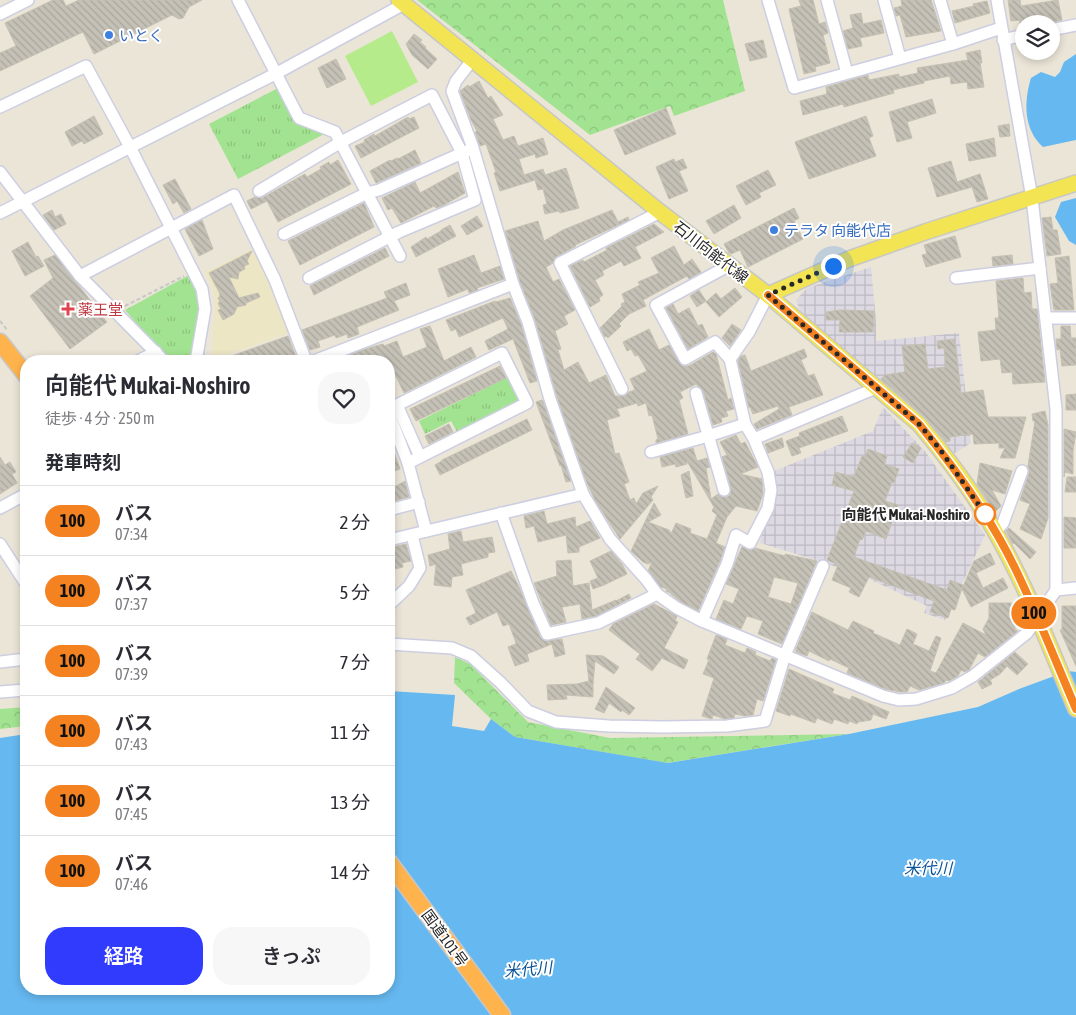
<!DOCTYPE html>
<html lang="ja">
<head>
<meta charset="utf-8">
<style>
	:root { --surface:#fff; --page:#f7f7f7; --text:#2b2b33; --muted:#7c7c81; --line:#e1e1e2; --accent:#313bfd }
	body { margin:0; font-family:"Asap Condensed","Noto Sans JP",sans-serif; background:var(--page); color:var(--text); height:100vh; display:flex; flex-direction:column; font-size:19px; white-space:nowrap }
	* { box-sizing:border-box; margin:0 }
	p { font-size:16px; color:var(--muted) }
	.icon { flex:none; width:28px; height:28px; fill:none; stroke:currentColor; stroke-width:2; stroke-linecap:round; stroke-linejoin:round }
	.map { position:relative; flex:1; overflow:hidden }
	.side { position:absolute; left:20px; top:355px; width:375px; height:640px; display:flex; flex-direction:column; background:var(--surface); border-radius:20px; box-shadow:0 2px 8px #0003 }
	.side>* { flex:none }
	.badge { padding:0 10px; border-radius:16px; font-size:18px; line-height:32px }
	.buttons { position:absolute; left:1015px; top:15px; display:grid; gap:10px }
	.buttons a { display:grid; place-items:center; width:45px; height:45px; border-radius:50%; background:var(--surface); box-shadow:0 2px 8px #0003; font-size:25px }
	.you { position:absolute; width:25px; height:25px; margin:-12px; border:4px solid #fff; border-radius:50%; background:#1a73e8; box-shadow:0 0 0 8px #1a73e833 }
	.map>.badge { position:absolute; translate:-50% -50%; box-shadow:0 0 0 2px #fff }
	h2 { padding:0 25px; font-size:19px; line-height:45px }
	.round { display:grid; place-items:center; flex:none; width:52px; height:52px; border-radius:20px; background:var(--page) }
	.headline { display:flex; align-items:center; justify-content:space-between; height:85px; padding:0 25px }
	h1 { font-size:24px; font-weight:600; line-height:38px }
	.button { display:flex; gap:10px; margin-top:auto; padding:10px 25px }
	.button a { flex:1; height:58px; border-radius:20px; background:var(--accent); color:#fff; font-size:20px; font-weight:600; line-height:58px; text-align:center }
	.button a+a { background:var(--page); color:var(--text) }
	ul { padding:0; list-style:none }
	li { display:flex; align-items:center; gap:15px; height:70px; padding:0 25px; border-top:1px solid var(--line) }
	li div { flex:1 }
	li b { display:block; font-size:19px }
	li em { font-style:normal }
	li .badge { min-width:55px; font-weight:700; text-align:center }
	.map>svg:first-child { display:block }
	.industrial { fill:url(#industrial-grid) }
	.education { fill:#ede6c5 }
	.forest { fill:url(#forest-crowns) }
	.park { fill:url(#park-tufts) }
	.pitch { fill:#b6eb8c }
	.water { fill:#66b8f0 }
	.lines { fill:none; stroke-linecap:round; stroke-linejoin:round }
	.stream { stroke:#66b8f0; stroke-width:3 }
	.building { fill:url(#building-back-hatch); stroke:#c5c1b1; fill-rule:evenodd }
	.minor-casing { stroke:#cdcee1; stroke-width:14 }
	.major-casing { stroke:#c7c7c7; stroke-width:18 }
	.highway-casing { stroke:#c7c7c7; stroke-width:19 }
	.path { stroke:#c7c7c7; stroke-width:2; stroke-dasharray:4 2.5; stroke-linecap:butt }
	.minor { stroke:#fff; stroke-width:11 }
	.major { stroke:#f3e453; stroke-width:15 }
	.highway { stroke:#ffb34d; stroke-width:16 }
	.line-casing { stroke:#fff; stroke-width:11 }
	.line { stroke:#f58220; stroke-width:8 }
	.walk { stroke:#272727; stroke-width:5; stroke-dasharray:0 9 }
	.shop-dot { fill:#3f7fe0; stroke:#fff; stroke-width:2 }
	.health-dot { fill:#e0444e; stroke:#fff; stroke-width:2 }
	.stop-dot { fill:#fff; stroke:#f58220; stroke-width:2.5 }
	.labels { text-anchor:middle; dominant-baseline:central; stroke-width:4; stroke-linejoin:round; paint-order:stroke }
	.shop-label { font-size:15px; fill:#366cbe; stroke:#fff; text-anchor:start }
	.street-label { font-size:15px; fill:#272727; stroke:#fff }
	.health-label { font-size:15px; fill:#be3a42; stroke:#fff; text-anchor:start }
	.stop-label { font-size:15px; font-weight:bold; fill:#272727; stroke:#fff; text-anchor:end }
	.water-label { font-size:16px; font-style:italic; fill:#0a5397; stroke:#fff }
</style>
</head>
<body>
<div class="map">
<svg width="1076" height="1015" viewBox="0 0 1076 1015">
	<defs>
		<pattern id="industrial-grid" width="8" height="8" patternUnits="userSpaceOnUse" patternTransform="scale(1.25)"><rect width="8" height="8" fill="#dcd9e2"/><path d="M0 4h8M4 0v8" fill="none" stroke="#bdbac2"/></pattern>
		<pattern id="forest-crowns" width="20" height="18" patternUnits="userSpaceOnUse" patternTransform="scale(1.25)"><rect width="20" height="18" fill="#a2e391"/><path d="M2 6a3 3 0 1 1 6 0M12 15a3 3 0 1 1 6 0" fill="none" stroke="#8cc37d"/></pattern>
		<pattern id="park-tufts" width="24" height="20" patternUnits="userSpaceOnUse" patternTransform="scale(1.25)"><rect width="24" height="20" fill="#a2e391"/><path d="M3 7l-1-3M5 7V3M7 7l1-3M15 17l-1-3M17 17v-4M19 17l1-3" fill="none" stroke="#8cc37d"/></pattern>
		<pattern id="building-back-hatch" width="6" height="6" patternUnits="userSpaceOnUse" patternTransform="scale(1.25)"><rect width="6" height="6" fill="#c5c1b7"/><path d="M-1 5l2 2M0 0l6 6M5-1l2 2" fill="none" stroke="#a9a69d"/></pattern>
	</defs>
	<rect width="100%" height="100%" fill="#eae5d7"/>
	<g class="industrial">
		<polygon points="871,267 876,321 876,341 959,333 971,443 952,455 801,314 796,300 807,288"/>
		<polygon points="883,407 924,450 985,535 945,620 924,613 927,606 865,577 822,562 760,543 774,471 873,431"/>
	</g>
	<polygon class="education" points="255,248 292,332 211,360 215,304 213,288 205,272"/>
	<g class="forest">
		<polygon points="417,0 723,0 745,91 674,116 670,106 590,135"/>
		<polygon points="455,657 470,664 528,722 610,738 849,734 667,763 515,737 491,719 454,683"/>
		<polygon points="26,707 26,726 0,729 0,709"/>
	</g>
	<g class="park">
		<polygon points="278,88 296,120 328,132 238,179 209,124"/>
		<polygon points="189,275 200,294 202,315 193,361 169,361 125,310"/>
		<polygon points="510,376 522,400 457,432 451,421 425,434 419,421"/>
	</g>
	<polygon class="pitch" points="392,31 418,82 371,106 345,56"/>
	<g class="water">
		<path d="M1076 54V140L1043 147C1023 129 1024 101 1031 78L1041 72 1055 77 1060 72 1064 62Z"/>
		<polygon points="1076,198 1076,245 1069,241 1055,217 1061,202"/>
		<polygon points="1068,671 1076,672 1076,1015 0,1015 0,738 26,734 26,989 389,989 389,691 455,695 452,726 484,731 491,719 515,737 668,763 849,734 978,707 1019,689"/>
	</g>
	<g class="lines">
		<polyline class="stream" points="202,361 203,352"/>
	</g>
	<g class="building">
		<polygon points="53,0 63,0 66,6 79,0 202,0 189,7 183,18 179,19 172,15 94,54 83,32 0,71 0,53 16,46 5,23"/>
		<polygon points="799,0 813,0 819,24 825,22 828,33 823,35 830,63 815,67 816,71 804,74 789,9 801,6"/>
		<polygon points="901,0 931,0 941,31 906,37 900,15 896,16 894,8 902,6"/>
		<polygon points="1008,0 1020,0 1021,6 1058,0 1062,20 1044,24 1020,24 1020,20 1011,21"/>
		<polygon points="987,1 990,13 955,23 952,11 974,6 973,4"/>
		<polygon points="861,13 863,24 881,20 884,33 860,38 862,46 848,49 843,31 853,28 850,15"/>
		<polygon points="414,34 422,40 420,42 426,47 425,48 437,59 428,69 412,55 406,44"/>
		<polygon points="763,40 767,57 750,61 745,44"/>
		<polygon points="980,50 982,63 980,63 984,87 968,89 967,82 951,84 950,76 924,81 924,83 893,90 894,93 844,107 843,104 803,115 800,101 827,94 826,87 868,75 869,80 899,74 899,77 918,73 917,68 968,60 966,53"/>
		<polygon points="336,59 346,79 327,88 318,68"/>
		<polygon points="479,81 488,98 491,96 503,115 493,119 503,140 514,136 518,146 543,138 548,154 536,158 535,154 519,159 524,175 543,169 545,175 566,168 579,208 560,213 559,211 545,214 543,205 547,204 543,189 538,190 535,180 500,191 494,173 496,172 486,144 480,146 475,132 477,131 471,120 460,91 468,85 469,87"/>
		<polygon points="932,99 936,113 907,122 912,138 897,142 889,112"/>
		<polygon points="666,108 676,134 625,155 614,130"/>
		<polygon points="94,116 103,134 84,144 82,141 72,146 65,132"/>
		<polygon points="866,116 873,136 869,138 876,156 809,179 795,142"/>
		<polygon points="408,117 409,119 414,117 419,128 361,158 355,146 365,142 364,140 374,134 375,136"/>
		<polygon points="1009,124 1010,136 1000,137 998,126"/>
		<polygon points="994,138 996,156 969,161 966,144"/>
		<polygon points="415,150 421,163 376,183 370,171 390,160 391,161 397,158 398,159"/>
		<polygon points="674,159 675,162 683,159 687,168 679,171 688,191 669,199 656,167"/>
		<polygon points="338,160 351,184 278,222 267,201 251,209 247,201 255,197 262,198 305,174 307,177 321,169 320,167 329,162 330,165"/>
		<polygon points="951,161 957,182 980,174 988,199 977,202 972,187 937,197 928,168"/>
		<polygon points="768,170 776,185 759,193 761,197 746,205 736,186"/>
		<polygon points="458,172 465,193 442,206 436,208 434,206 401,223 392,208 388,210 382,198 415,182 420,193"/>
		<polygon points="175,179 191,209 184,213 177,201 173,204 163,185"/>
		<polygon points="364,203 374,227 300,265 288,241"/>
		<polygon points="734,205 741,218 714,234 706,221"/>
		<polygon points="794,208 799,218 794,221 803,239 748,267 740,250 731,254 729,253 724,244"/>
		<polygon points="52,210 55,217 61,214 66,224 54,230 43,215"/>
		<polygon points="612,210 618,222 628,217 629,220 575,245 576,246 556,257 553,263 546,267 553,282 559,279 575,310 564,316 568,324 555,331 561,349 558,350 564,370 578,362 589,383 606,375 615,396 625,396 629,392 635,390 630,379 647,371 638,355 635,356 631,349 627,351 623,342 649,329 659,350 669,345 682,366 689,366 713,352 716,354 728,400 731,398 734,409 726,411 728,416 721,418 722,422 713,425 703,391 696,384 680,392 683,398 679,400 688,434 656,443 656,440 658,439 652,415 649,416 646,403 638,406 637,403 617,409 620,416 607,420 615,454 619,453 629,482 624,484 630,500 634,498 636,504 643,493 658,486 651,497 653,500 620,539 596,502 586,481 557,397 535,320 520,282 505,231 538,221 544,241 563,230"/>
		<polygon points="477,216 483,226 467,235 461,226"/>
		<polygon points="1051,217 1053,230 1057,230 1061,254 1047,256 1042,218"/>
		<polygon points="202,220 213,249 199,256 185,229"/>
		<polygon points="654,224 664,232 635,247 641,258 624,266 621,261 602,271 604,275 595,280 603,295 599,298 600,301 590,307 570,266 583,260 584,262 607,250 606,248"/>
		<polygon points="450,225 456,236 416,257 411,247 426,237 427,239 441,231 441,230"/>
		<polygon points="955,236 961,257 926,267 922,255 927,254 924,245"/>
		<polygon points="28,242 36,257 38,256 44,266 25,276 12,251"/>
		<polygon points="674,246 684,265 692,259 701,272 689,279 687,276 643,300 646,306 629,314 619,324 621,326 608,338 606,336 605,337 600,328 622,306 621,304 625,302 622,294 640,285 638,282 659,273 651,258"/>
		<polygon points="385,248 389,256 314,295 310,286"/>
		<polygon points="252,251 247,261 249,264 244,266 245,269 239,272 238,279 229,277 239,298 258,293 260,297 246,303 246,305 237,307 234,314 223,320 218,310 221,309 218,303 220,302 218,298 220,296 219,292 209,273"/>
		<polygon points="55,255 107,322 70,349 30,296 53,278 44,260"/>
		<polygon points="474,255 481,273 500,266 504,279 477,288 478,290 469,293 468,289 448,297 438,269"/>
		<polygon points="1012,255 1013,264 993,266 992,257"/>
		<polygon points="1069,256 1074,310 1054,310 1050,284 1058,283 1055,258"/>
		<polygon points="1023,278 1024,293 1031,292 1032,309 1037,309 1045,382 1013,384 1012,372 1002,373 1000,359 981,361 978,332 996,330 995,318 999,318 996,281"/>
		<polygon points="406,283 410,295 394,301 399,310 357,327 359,334 348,338 347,334 336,338 335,335 318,341 320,347 310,350 302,330 387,298 384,292"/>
		<polygon points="735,288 742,297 719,317 706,302 716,293 721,299"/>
		<polygon points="699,290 706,301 697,307 690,296"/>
		<polygon points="510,298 521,324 537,381 530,383 513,339 489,350 485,341 508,329 503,318 459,337 456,329 451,331 446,320 495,301 496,302"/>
		<polygon points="673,304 678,314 689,308 698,326 702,324 708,337 688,349 666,308"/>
		<polygon points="840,310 874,311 873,332 839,332 840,320 826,320 826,312"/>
		<polygon points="732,324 741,330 730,346 722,338"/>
		<polygon points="430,326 444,361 471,347 476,357 404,393 396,376 389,378 389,361 336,361 365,349 383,344 384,346 397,341 403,357 427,347 420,329"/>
		<polygon points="1061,326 1070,326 1071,338 1076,338 1076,365 1062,366 1060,349 1057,350 1056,339 1061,339"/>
		<polygon points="288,336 296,357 288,360 287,356 274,361 221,361 220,360"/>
		<polygon points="955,339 961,393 983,390 988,417 1026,417 1015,458 1000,458 1005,448 999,448 999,443 974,444 973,434 950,437 950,441 946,442 925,417 881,379 885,375 905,372 902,346 925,344 928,369 946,367 944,348 938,349 937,341"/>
		<polygon points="804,349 807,357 801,360 808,376 814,374 823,395 789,407 792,415 757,429 754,424 779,409 778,406 753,414 750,407 749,408 738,361 741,356 745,355 751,371"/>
		<polygon points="500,366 506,378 416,421 410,409"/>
		<polygon points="1076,394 1076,410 1066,410 1066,395"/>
		<polygon points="542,400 543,401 571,481 566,482 561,465 560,466 536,402"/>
		<polygon points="1045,411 1048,425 1048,518 1041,539 1020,529 1030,504 1020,500 1029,473 1028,466 1035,421 1033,421 1032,414"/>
		<polygon points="842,416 848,431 799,448 801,453 792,456 786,441 800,436 799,433"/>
		<polygon points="527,419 532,430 440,475 435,465 442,461 442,460"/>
		<polygon points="449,424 453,432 429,444 425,436"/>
		<polygon points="1064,429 1076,432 1073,451 1073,474 1065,472 1064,477"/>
		<polygon points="736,435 741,444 745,442 758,467 740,474 762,479 763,494 757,511 736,506 727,517 716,543 725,547 720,561 698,611 681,602 671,594 671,593 666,591 667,589 661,587 648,571 652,562 648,564 643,562 631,551 654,503 661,515 648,522 669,530 671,534 676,523 691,529 690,533 707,539 717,515 712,511 714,507 687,461 687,464 676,467 675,464 662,467 660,457 693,448 697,461 707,458 710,467 706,468 711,499 718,494 722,497 727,497 730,495 731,488 722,457 727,455 720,442"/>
		<polygon points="782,438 784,447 768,453 765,444"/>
		<polygon points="389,441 390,441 400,469 389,473"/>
		<polygon points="912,443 921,448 913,463 903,457"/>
		<polygon points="868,449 887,456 884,464 899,469 894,483 892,482 885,501 898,505 886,539 866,531 862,540 860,539 854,557 947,590 950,580 963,585 955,610 951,609 948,618 930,612 934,601 869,577 859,597 849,592 851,588 832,580 838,565 827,560 854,491 832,485 835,472 854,477 862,456 865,457"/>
		<polygon points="0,457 5,465 10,462 16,472 12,474 17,483 0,494"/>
		<polygon points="980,463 1012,471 1005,494 992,490 1001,506 995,512 977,484"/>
		<polygon points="689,471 693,496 686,498 681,475"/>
		<polygon points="1067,477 1076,477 1076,492 1065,492"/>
		<polygon points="405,481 409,497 389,502 389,490"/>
		<polygon points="544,511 547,524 575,517 576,527 590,521 600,538 579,547 579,552 568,553 566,535 538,542 534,526 526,528 524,516"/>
		<polygon points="1064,517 1076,518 1076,548 1064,548"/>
		<polygon points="1009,528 1036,552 1030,559 1014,543 1013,544 1006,531"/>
		<polygon points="461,531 463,542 492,537 495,552 488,553 488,557 461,564 463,575 452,577 451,587 434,585 436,564 430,566 428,555 450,549 448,534"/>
		<polygon points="406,544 411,561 402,563 403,567 395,569 389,548"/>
		<path d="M742 547 750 550 755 548 785 556V554L817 561 782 644 758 634 763 621 747 616 741 629 716 619 724 600 733 604 739 589 726 584ZM774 577 798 583 791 604 768 597Z"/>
		<polygon points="611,551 622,564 627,574 604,585 593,589 590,581 598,578 590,561"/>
		<polygon points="990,553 995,564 976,573 983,588 1003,578 1008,588 971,607 962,589 974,561"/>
		<polygon points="571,560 573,586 589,583 592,610 616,600 616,601 629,594 631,598 596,616 582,619 580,604 562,607 566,622 551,625 534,583 557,576 556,561"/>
		<polygon points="511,571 519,587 540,637 546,641 562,639 565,654 555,657 552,644 527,654 529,661 515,666 508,647 516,644 515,640 509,624 503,626 497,612 470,625 466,618 476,613 466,590"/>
		<polygon points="989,603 1015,603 1015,629 1018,631 985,657 978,653 969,670 965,672 961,670 958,676 949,681 946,680 944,683 919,690 910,686 907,692 900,692 885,689 847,673 849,668 830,659 829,661 809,651 807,656 796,652 796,649 812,612 848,630 853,621 874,631 873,633 900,645 907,629 917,634 913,644 929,651 936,636 941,638 930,671 936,673 963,623 986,635 983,629 989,618"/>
		<polygon points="654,604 677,616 675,621 678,622 664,648 688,660 684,669 662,658 652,671 636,659 640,654 609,630 613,624"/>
		<polygon points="1062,606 1076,606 1076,666 1060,630 1062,630"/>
		<polygon points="716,635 727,639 725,645 745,653 747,648 756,652 755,655 770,661 772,658 776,660 763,701 757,699 753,715 745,716 735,714 734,718 725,719 713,715 712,719 702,716 714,678 703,674 709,660 707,659"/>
		<polygon points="1015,652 1028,664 1017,675 1007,666 1000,674 990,680 992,684 982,689 978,682"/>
		<polygon points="586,655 603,656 619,667 614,674 595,661 593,684 593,697 566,695 567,699 548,700 547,685 577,684 589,681"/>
		<polygon points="789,669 834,689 832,693 850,700 852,696 889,712 886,719 873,714 871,720 858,722 857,724 849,721 848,724 834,719 832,724 817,718 815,723 791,714 790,716 776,711"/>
		<polygon points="606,687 635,708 629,715 622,710 621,712 609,703 604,713 595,709"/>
	</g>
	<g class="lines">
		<defs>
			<g id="minor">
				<polyline points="238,0 299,118 335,132 400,256"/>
				<polyline points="768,0 794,88 953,44 1001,28"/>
				<polyline points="827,0 847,73"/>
				<polyline points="884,0 900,58"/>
				<polyline points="940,0 953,44"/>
				<polyline points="997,0 1032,198 1056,409 1056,590"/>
				<polyline points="0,14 28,0"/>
				<polyline points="1051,30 1076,25"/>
				<polyline points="1003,40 1024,35"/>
				<polyline points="473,59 456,81 452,91 473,148 513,284 528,322 550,399 583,494 610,539 646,579 657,594 677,608 702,621 883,696 899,700 916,699 952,688 973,676 1027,633 1056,590 1076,588"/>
				<polyline points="0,107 86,66 130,147 202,289 205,309 196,361"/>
				<polyline points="0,172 80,276"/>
				<polyline points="259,191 341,142 432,95 462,153 475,200 399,232 309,278"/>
				<polyline points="0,213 277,73 404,4"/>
				<polyline points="284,234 367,193 379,190 469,150"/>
				<polyline points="728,266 656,305 685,359 715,342 730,359"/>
				<polyline points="956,278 1040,268"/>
				<polyline points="1047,318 1076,318"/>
				<polyline points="138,361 156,352"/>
				<polyline points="164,361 80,276 234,195 275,280 306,361"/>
				<polyline points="314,361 513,284"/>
				<polyline points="622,389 560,263 660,212"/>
				<polyline points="696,393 724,490"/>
				<polyline points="389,413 408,463 426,531"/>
				<polyline points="754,439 876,388"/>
				<polyline points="651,452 708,436 745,424"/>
				<polyline points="408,463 420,457 527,403 502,353 397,405 420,457"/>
				<polyline points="0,508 26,494"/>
				<polyline points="389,510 419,502"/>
				<polyline points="501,513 533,603 547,634 598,623 657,594"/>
				<polyline points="995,532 1003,523 1022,471"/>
				<polyline points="389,540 583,494"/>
				<polyline points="0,544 26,584"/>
				<polyline points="389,605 409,586 420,568 412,535"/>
				<polyline points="702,621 727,564 736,535 750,543 768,508 771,490 768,472 754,439 745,424 730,359 749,332 768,295"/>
				<polyline points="389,644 452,648 471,656 501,683 528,711 556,722 609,726 663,727 727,726 765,721 785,655 823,566"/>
				<polyline points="0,662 26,659"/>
				<polyline points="0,692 26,690"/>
			</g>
			<g id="major">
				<path d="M399 0 660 212 768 295 919 424C946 456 972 490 992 526 1026 584 1050 648 1076 709"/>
				<polyline points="768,295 849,259 925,232 1076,183"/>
			</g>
			<g id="highway">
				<polyline points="0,342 26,375"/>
				<polyline points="389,862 502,1015"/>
			</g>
		</defs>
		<use href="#minor" class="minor-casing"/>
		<use href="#major" class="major-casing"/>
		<use href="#highway" class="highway-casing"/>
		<g class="path">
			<polyline points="125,306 184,276"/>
			<polyline points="0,321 8,331"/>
		</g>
		<use href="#minor" class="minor"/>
		<use href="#major" class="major"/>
		<use href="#highway" class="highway"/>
	</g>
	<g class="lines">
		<defs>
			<path id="line" d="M768 295 919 424C955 468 989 515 1014 566 1037 613 1056 662 1076 709"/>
		</defs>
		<use href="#line" class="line-casing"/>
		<use href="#line" class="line"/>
		<polyline class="walk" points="833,266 768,295 919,424 939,448 985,514"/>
	</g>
	<g class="shop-dot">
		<circle cx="109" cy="35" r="5"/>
		<circle cx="774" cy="230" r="5"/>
	</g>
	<path class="health-dot" d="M65.5 301.5h5v5h5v5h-5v5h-5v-5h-5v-5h5z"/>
	<circle class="stop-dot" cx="985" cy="514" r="10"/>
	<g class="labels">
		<g class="shop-label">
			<text x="119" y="35">いとく</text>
			<text x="784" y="230">テラタ 向能代店</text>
		</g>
		<g class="street-label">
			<text transform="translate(711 252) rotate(38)">石川向能代線</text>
			<text transform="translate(445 938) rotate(54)">国道101号</text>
		</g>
		<g class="health-label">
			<text x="78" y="309">薬王堂</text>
		</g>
		<g class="stop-label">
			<text x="970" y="514">向能代 Mukai-Noshiro</text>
		</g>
		<g class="water-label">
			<text x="928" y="868">米代川</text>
			<text transform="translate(528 969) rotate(-5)">米代川</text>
		</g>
	</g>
</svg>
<div class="buttons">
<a><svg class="icon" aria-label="layers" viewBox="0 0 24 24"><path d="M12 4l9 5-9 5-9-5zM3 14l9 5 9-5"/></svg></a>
</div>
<div class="you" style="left:833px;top:266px"></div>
<b class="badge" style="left:1034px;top:613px;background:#f58220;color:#111">100</b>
<section class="side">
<div class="headline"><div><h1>向能代 Mukai-Noshiro</h1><p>徒歩 · 4 分 · 250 m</p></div><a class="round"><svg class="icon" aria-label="heart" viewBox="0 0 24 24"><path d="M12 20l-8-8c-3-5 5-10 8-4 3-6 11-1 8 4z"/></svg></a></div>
<h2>発車時刻</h2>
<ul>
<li><span class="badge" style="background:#f58220;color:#111">100</span><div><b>バス</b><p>07:34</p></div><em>2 分</em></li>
<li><span class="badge" style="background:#f58220;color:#111">100</span><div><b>バス</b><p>07:37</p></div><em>5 分</em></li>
<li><span class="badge" style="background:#f58220;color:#111">100</span><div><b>バス</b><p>07:39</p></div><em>7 分</em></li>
<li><span class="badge" style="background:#f58220;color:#111">100</span><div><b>バス</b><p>07:43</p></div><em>11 分</em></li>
<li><span class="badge" style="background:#f58220;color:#111">100</span><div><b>バス</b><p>07:45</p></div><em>13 分</em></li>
<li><span class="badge" style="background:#f58220;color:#111">100</span><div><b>バス</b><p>07:46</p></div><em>14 分</em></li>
</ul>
<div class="button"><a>経路</a><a>きっぷ</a></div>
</section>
</div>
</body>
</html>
